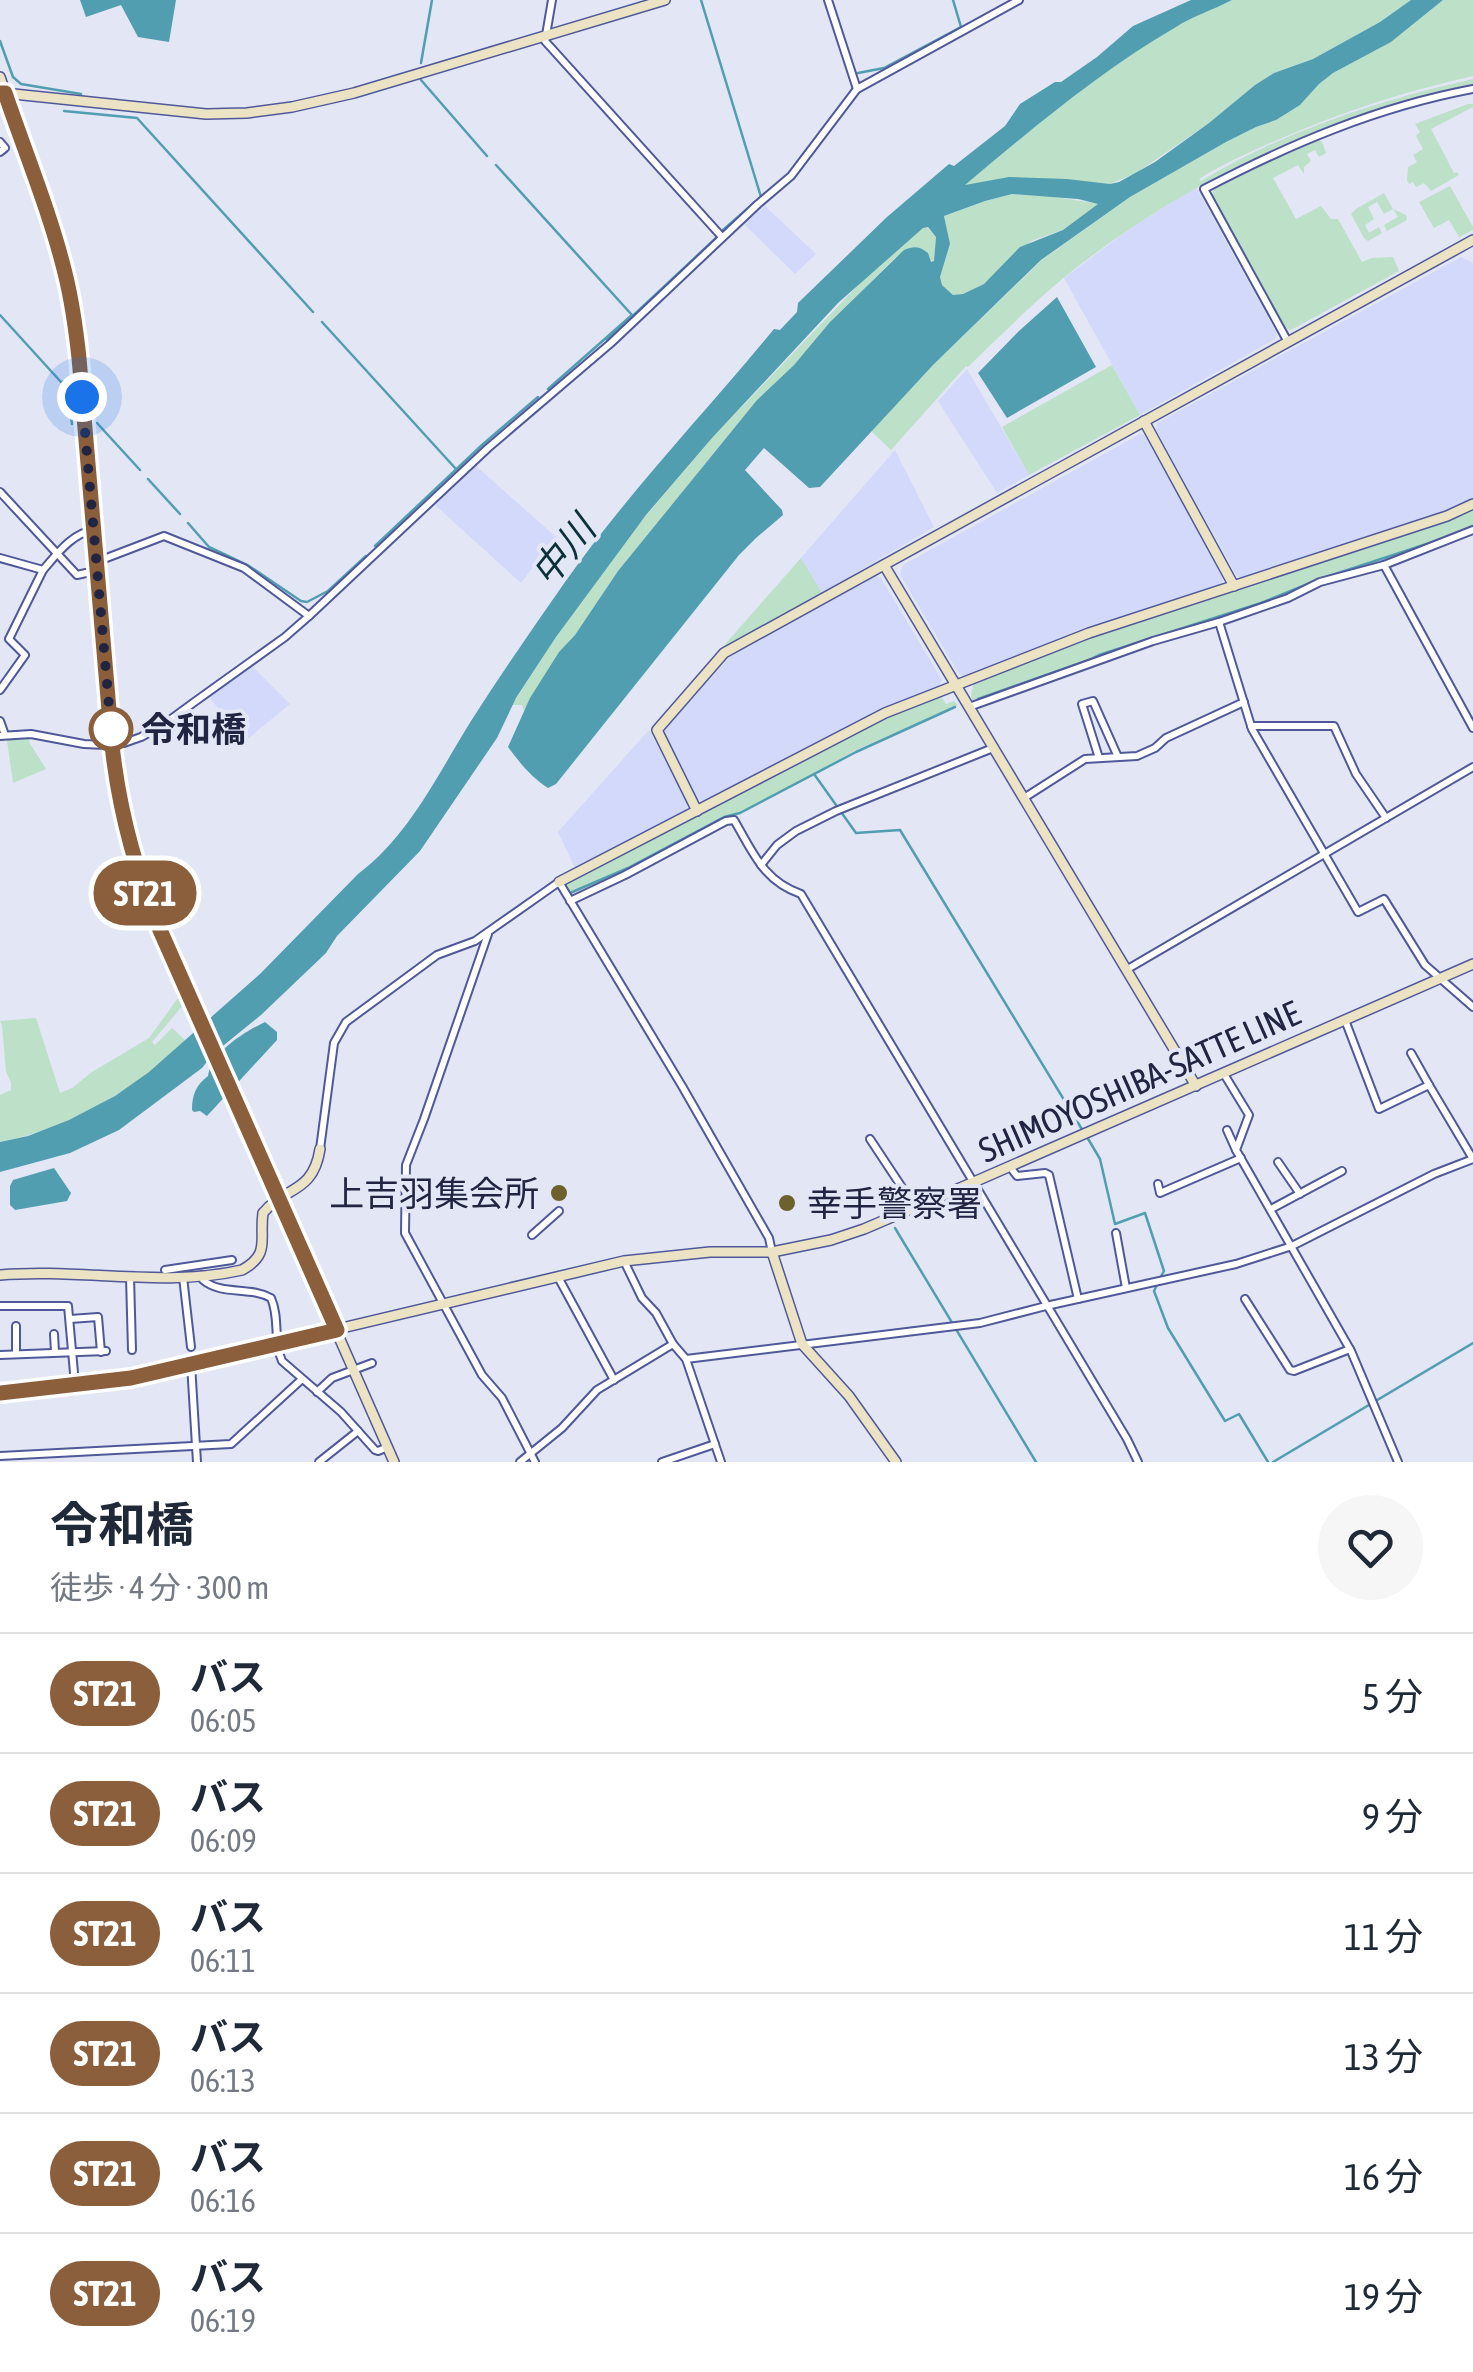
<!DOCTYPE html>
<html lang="ja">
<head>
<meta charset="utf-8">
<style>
	:root { --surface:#fff; --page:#f6f6f7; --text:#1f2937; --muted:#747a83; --line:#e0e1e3 }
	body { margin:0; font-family:"Asap Condensed","Noto Sans JP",sans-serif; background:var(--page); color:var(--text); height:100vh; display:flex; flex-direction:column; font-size:38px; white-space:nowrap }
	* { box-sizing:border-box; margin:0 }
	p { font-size:32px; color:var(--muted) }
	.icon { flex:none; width:55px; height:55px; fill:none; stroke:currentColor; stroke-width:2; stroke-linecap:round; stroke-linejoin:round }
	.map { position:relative; height:1462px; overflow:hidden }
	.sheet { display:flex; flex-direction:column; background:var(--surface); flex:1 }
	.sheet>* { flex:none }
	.badge { padding:0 20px; border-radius:32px; font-size:35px; line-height:65px }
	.you { position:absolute; width:50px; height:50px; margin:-25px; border:8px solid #fff; border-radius:50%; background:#1a73e8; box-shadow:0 0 0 15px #1a73e833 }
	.map>.badge { position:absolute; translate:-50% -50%; box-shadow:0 0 0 5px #fff }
	.round { display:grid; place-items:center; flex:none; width:105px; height:105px; border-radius:52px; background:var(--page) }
	.head { display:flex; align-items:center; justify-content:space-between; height:170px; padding:0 50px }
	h1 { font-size:48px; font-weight:700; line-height:75px }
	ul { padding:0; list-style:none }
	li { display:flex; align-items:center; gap:30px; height:120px; padding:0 50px; border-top:2px solid var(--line) }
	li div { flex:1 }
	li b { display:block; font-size:38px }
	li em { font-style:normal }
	li .badge { min-width:110px; font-weight:700; text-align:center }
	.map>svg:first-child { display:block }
	.built { fill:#d2d9fa }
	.green { fill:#bce0c8 }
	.water { fill:#519eb1; fill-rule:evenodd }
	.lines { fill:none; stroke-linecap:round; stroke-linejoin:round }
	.stream { stroke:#519eb1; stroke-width:2.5 }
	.street-casing { stroke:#4f5999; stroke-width:10 }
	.secondary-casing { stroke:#4f5999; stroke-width:12 }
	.street { stroke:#fff; stroke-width:6 }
	.secondary { stroke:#ebe3c4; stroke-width:9 }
	.line-casing { stroke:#fff; stroke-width:22 }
	.line { stroke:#8b5e3c; stroke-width:15 }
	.walk { stroke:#212541; stroke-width:10; stroke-dasharray:0 18 }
	.stop-dot { fill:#fff; stroke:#8b5e3c; stroke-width:5 }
	.poi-dot { fill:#6d612e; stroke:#e3e6f5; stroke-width:4 }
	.labels { text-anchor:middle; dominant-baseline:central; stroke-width:8; stroke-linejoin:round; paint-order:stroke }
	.stop-label { font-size:35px; font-weight:bold; fill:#212541; stroke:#e3e6f5; text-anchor:start }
	.street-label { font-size:35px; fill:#212541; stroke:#e3e6f5 }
	.poi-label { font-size:35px; fill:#212541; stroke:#e3e6f5; text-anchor:end }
	.water-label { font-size:38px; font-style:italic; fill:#0a3139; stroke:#e3e6f5 }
</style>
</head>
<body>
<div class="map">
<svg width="1473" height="1462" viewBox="0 0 1473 1462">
	<rect width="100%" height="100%" fill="#e3e6f5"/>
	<g class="built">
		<polygon points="1196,187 1277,334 1275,339 1140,415 1064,278 1128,230"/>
		<polygon points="765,206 816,254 795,274 744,224"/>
		<polygon points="1461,257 1473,263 1473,498 1439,513 1240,578 1236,575 1156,430 1157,423"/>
		<polygon points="967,369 1029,475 997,493 938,401"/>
		<polygon points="1140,434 1146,436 1224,577 1221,584 1089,626 964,676 959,674 900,575 903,565"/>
		<polygon points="895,450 934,527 822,593 801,558"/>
		<polygon points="476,466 556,537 521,583 435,505"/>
		<polygon points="876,576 881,578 942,680 939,686 878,711 703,801 697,799 664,735 665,729 730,657"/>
		<polygon points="252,666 290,704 245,741 209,697"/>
		<polygon points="649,730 688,803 686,810 575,868 558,832"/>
	</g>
	<g class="green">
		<path d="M1232 0H1411L1380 22 1313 59 1274 73 1255 85 1209 123 1136 173 1110 184 1092 182 963 186C1031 130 1099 72 1175 27 1193 16 1213 10 1232 0Z"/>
		<path d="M1443 0H1473V76C1407 91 1344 111 1282 138 1254 150 1225 163 1199 179L1201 181C1284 131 1379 100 1473 79V84C1335 115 1206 171 1093 255 1048 288 1008 328 968 367L966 366 891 450 871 431 933 365 1042 260 1130 197 1226 142 1256 127 1276 120 1300 105 1319 84 1333 73 1391 42Z"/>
		<polygon points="1468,104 1473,104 1473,107 1431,129 1454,173 1457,172 1459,175 1431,191 1424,183 1416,187 1413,182 1409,184 1407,180 1408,167 1417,162 1413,155 1423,149 1416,136 1420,132 1415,124"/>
		<polygon points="1319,140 1322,142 1326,153 1319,157 1315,150 1307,154 1311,161 1304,167 1304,174 1298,165 1273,178 1296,219 1321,206 1331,219 1338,219 1362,262 1372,258 1393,257 1399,271 1291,330 1286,329 1212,196 1214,189 1259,166"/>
		<polygon points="1450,186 1473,227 1473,230 1459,237 1449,220 1434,228 1419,202"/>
		<polygon points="1384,193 1393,209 1406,215 1407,220 1387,231 1384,225 1398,217 1393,209 1384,214 1377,202 1368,207 1374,219 1365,225 1369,233 1379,227 1382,233 1368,241 1364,238 1351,214 1356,209"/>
		<polygon points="1012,194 1050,196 1099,204 1063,230 1031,241 984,284 963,294 953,295 942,285 940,277 950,245 944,216 985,201"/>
		<polygon points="923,227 927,227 936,237 934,262 896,257 830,322 794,365 757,400 618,571 575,635 559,652 524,711 522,705 512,705 556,637 633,531 712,438 867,276"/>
		<polygon points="1112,365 1140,415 1029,475 1002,427"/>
		<polygon points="1473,509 1473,525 1423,545 1318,579 1260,603 1098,654 1089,660 972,700 971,694 974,683 1086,639 1438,523"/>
		<polygon points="801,558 822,593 721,649"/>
		<polygon points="941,696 946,704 954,701 958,705 860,748 739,813 723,816 634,864 569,893 565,887 566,883 888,716"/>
		<polygon points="30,737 29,742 46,769 13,783 7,740 8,738"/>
		<path d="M178 998 184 1004 152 1042 155 1045 172 1028 186 1041C133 1090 71 1128 0 1142V1095L11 1090V1082L6 1072 2 1025 0 1021 36 1018 60 1093 72 1088 92 1072 149 1038Z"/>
	</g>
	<g class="water">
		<polygon points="80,0 176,0 169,42 138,37 121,5 86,17"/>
		<path d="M1191 0H1232C1213 10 1193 16 1176 27 1100 71 1032 129 965 185L1009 177 1067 179 1110 184 1119 182 1155 162 1209 123 1255 85 1274 73 1313 59 1380 22 1411 0H1443L1391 42 1333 73 1319 84 1300 105 1276 120 1256 127 1226 142 1130 197 1041 260 933 365 820 487 809 488 764 448 745 470 782 510 783 515 756 538 739 555 556 784 548 788C531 777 520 763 508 747L530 698 559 652 575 635 618 571 757 400 794 365 830 322 904 250C914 246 919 246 928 253L931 262 934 261 936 237 928 227 923 228 838 303 712 438 646 515 556 637 516 698 497 738 420 851 337 936 326 953 261 1015 213 1054 202 1068 119 1130 70 1153 0 1172V1142L28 1136 69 1120 115 1096 149 1072 260 974 358 874C409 836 438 774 471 721 501 674 533 628 565 582 628 493 705 413 774 329L780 330 797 312 798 303 887 217 949 164 954 166 1005 126 1020 104 1055 82H1061L1097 57 1133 26ZM1012 194 1078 199 1098 204 1063 230 1020 247 984 284 963 294 953 295 942 285 940 277 950 244 944 216 985 201Z"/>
		<polygon points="1057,297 1096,367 1007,418 978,373 1019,331"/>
		<path d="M265 1022 277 1032V1040L207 1116 200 1111 194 1112 192 1110C192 1095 196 1085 208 1076 212 1052 244 1032 265 1022Z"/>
		<polygon points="54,1168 71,1193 67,1201 15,1210 10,1205 10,1186 13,1180"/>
	</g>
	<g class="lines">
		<g class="stream">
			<polyline points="701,0 761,197 723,230"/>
			<polyline points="0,41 13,77 21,84 81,94"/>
			<polyline points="421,63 432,0"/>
			<polyline points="858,73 884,68 961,27 953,0"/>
			<polyline points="421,80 487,156"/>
			<polyline points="64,111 137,118 313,312"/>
			<polyline points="496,165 632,315 548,389"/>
			<polyline points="0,315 61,382 67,381 72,424"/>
			<polyline points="322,322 456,469"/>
			<polyline points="607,340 716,238"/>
			<polyline points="97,423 140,470"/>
			<polyline points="148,479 180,514"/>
			<polyline points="188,523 209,547 249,566 301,601 307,602 328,591 366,556"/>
			<polyline points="1465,530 1473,526"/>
			<polyline points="375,546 482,445 538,397"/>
			<polyline points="1323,578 1439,540"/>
			<polyline points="978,699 1089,660 1099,655 1261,603 1315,581"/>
			<polyline points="814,774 856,833 900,830 1083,1131"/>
			<polyline points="570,893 628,868 724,817 740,813 856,752 955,707"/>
			<polyline points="1087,1137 1100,1159 1115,1224 1145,1213 1164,1271 1160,1278"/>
			<polyline points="895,1228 1036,1462"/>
			<polyline points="1157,1285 1154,1291 1168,1328 1225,1421 1239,1414 1268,1462"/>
			<polyline points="1273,1462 1473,1343"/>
		</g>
		<defs>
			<g id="street">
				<polyline points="552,0 545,41 722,237"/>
				<polyline points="828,0 857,89"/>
				<polyline points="0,142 5,148 0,152"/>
				<path d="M1288 342 1204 189C1290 144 1377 107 1473 89"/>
				<polyline points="0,492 77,575 86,573"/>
				<path d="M0 558 43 570C57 554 72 533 94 530"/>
				<polyline points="96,562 164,536 244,568 309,616"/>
				<polyline points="1384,565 1473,728"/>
				<polyline points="1219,622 1252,729 1358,912 1384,899 1425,965 1473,1007"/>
				<polyline points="0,690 25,655 9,639 43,570"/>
				<polyline points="969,707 1153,641 1219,622 1288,598 1320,582 1384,565 1473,530"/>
				<polyline points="0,721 5,735"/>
				<polyline points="1251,726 1334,726 1356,774 1386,818"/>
				<polyline points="0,736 31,734 84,744 106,745 124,743 141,737 163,725 193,703 285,637 309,616 488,448 611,343 758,204 791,176 857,89 1019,0"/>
				<polyline points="1099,758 1082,704 1093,701 1118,757"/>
				<polyline points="1024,798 1085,759 1137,756 1155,748 1166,738 1244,702"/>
				<polyline points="761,865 777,845 796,831 836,811 993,748"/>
				<path d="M570 901 625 875 726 821 734 820C753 852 763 881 801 894L1127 1439 1138 1462"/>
				<polyline points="488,934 424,1119 406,1165 405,1233 482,1375 502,1398 535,1462"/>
				<polyline points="1126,970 1473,767"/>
				<polyline points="1345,1020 1379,1109 1429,1085 1473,1159"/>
				<polyline points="1411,1053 1429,1085"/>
				<polyline points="1224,1074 1249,1115 1236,1150 1351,1351 1398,1462"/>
				<polyline points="1227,1130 1236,1150"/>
				<polyline points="870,1139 915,1207"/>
				<polyline points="320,1149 334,1043 346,1022 437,955 475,941 559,882 682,1086 769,1238 772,1252"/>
				<polyline points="1278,1162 1300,1194"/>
				<polyline points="1010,1167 1017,1176 1045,1173 1049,1175 1078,1299"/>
				<polyline points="1158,1184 1160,1193 1241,1158"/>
				<polyline points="1271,1209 1342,1171"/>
				<polyline points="1116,1233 1126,1288"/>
				<polyline points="532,1235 559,1211"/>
				<polyline points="624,1261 642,1298 656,1313 673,1344 686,1359 721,1462"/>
				<polyline points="165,1270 232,1260"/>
				<path d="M202 1275 203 1280C222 1296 250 1286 271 1298 280 1318 273 1341 282 1361L341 1412 375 1450 378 1451 388 1447"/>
				<polyline points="130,1277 132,1350"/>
				<polyline points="183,1277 191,1347"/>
				<polyline points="558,1277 614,1380"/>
				<polyline points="1245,1299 1290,1370 1294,1371 1350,1349"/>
				<polyline points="0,1306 68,1306 75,1384"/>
				<polyline points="70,1319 98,1317 101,1352"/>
				<polyline points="16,1326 16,1354"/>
				<polyline points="54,1334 55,1352"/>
				<polyline points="0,1355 106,1351"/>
				<polyline points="686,1359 980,1323 1046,1306 1236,1264 1292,1246 1434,1174 1473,1159"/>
				<polyline points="191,1364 197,1462"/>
				<polyline points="317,1392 332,1378 372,1363"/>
				<polyline points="0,1456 231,1444 301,1380"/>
				<polyline points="319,1462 358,1431"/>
				<polyline points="520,1462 562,1428 597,1390 673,1344"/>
				<polyline points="662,1462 715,1444"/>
			</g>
			<g id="secondary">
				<path d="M0 77 59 249 72 306 79 359 112 745C119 810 135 870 160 931L394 1462"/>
				<polyline points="4,93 206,114 247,113 292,107 354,93 665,0"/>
				<polyline points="1144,421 1234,586"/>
				<polyline points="884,565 1196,1086"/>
				<polyline points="697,811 657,730 724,653 1473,240"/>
				<polyline points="559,882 885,713 1089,633 1447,516 1473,504"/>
				<polyline points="772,1252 802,1344 849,1396 896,1462"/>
				<path d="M0 1275C80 1268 162 1288 242 1270 271 1254 259 1239 263 1213 285 1186 313 1194 320 1149"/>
				<polyline points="0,1392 131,1378 624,1261 710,1252 772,1252 831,1240 864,1229 974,1182 1473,964"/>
			</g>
		</defs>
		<use href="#street" class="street-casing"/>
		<use href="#secondary" class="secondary-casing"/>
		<use href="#street" class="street"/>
		<use href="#secondary" class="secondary"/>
	</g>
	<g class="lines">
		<defs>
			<path id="line" d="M0 93H5C25 152 50 212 65 273 72 301 76 330 79 358L112 745C119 810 135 870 160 930L337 1330 131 1378 0 1393"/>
		</defs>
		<use href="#line" class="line-casing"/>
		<use href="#line" class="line"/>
		<polyline class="walk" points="82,397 111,729"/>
	</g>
	<circle class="stop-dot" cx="111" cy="729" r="20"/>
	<g class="poi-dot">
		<circle cx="559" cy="1193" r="10"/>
		<circle cx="787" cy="1203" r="10"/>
	</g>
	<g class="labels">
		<g class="stop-label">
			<text x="141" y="729">令和橋</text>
		</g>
		<g class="street-label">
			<text transform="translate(1139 1081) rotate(-24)">SHIMOYOSHIBA-SATTE LINE</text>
		</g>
		<g class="poi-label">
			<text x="539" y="1193">上吉羽集会所</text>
			<text x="807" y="1203" text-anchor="start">幸手警察署</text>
		</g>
		<g class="water-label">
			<text transform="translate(563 551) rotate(-51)">中川</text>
		</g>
	</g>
</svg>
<div class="you" style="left:82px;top:397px"></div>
<b class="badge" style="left:145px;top:893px;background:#8b5e3c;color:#fff">ST21</b>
</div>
<section class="sheet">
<div class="head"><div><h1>令和橋</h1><p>徒歩 · 4 分 · 300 m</p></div><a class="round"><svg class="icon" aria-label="heart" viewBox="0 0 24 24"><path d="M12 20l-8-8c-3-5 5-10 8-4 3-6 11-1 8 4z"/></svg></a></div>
<ul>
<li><span class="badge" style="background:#8b5e3c;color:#fff">ST21</span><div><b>バス</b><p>06:05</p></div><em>5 分</em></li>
<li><span class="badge" style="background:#8b5e3c;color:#fff">ST21</span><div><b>バス</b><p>06:09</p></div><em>9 分</em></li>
<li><span class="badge" style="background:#8b5e3c;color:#fff">ST21</span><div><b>バス</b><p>06:11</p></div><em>11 分</em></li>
<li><span class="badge" style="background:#8b5e3c;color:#fff">ST21</span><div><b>バス</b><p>06:13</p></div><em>13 分</em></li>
<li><span class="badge" style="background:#8b5e3c;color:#fff">ST21</span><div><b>バス</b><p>06:16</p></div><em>16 分</em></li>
<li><span class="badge" style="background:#8b5e3c;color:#fff">ST21</span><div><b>バス</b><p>06:19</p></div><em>19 分</em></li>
</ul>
</section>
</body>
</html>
